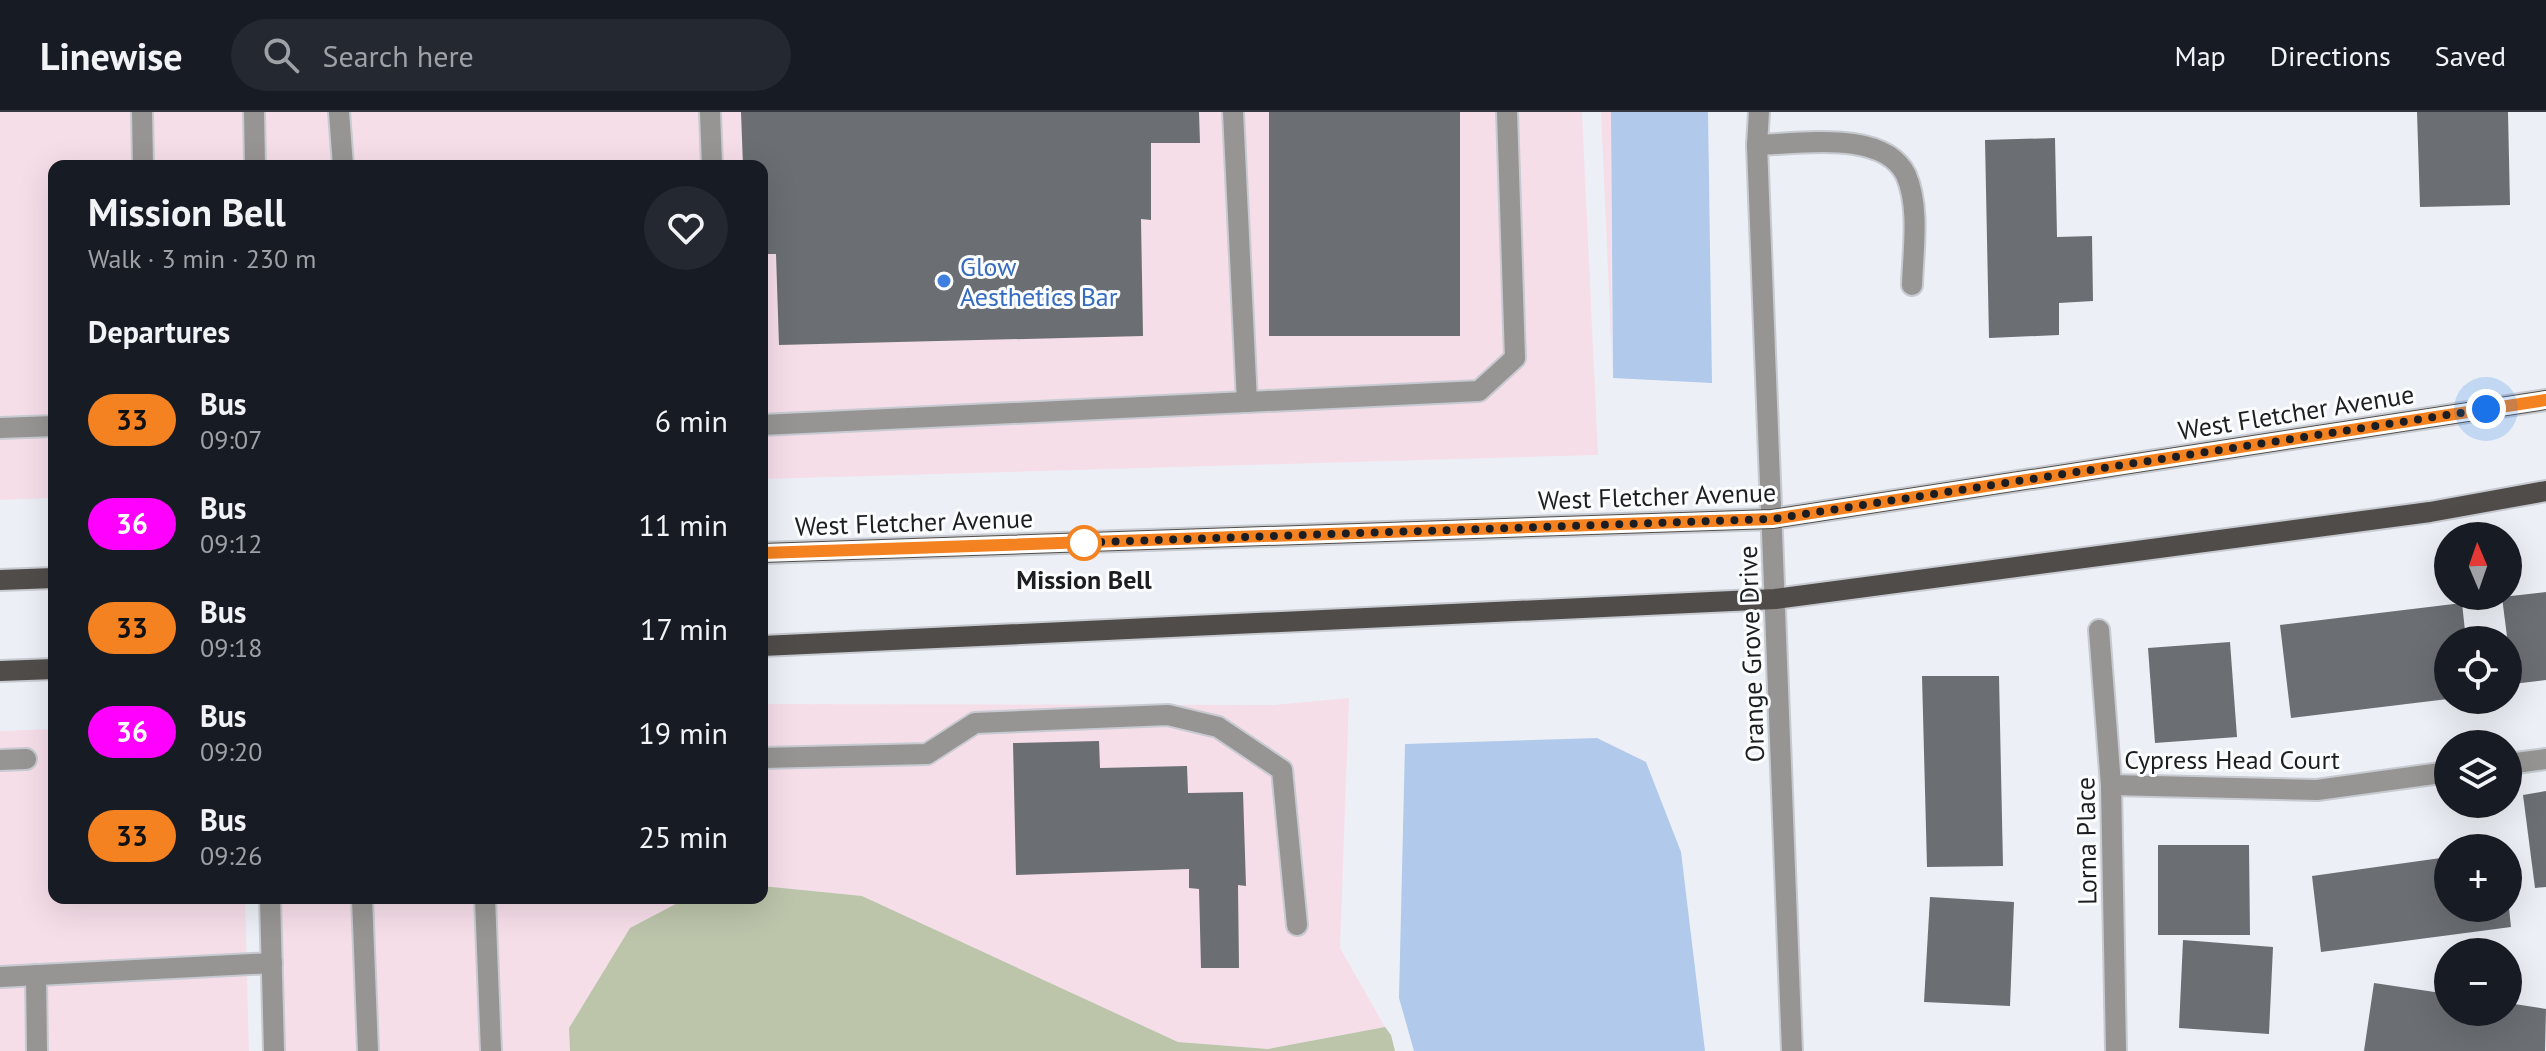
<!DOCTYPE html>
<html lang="en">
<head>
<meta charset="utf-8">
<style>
	:root { --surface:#171b24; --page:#242831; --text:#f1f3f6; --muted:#9ea1a6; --line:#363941 }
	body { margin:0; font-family:"PT Sans",sans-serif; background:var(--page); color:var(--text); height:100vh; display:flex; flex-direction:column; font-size:30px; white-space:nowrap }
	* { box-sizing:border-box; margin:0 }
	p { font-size:26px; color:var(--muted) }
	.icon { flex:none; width:44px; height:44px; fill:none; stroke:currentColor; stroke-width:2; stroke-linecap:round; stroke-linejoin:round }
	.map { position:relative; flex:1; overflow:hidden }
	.side { position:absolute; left:48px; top:48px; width:720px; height:744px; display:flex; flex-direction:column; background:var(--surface); border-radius:16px; box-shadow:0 8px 32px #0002 }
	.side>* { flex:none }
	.badge { padding:0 16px; border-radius:26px; font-size:28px; line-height:52px }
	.needle { width:52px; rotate:358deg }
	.fabs { position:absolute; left:2434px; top:410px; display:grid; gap:16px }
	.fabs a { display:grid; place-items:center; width:88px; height:88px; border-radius:50%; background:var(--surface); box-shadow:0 8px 32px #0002; font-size:40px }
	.you { position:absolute; width:40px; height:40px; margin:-20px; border:6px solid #fff; border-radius:50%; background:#1a73e8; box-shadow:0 0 0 12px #1a73e833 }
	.map>.badge { position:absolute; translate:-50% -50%; box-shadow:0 0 0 4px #fff }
	h2 { padding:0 40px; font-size:30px; line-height:72px }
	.round { display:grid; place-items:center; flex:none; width:84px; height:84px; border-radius:42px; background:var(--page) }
	.headline { display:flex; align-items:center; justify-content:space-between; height:136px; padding:0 40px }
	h1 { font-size:38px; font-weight:700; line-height:60px }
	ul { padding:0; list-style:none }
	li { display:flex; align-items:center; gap:24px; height:104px; padding:0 40px }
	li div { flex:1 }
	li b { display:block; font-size:30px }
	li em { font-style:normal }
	li .badge { min-width:88px; font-weight:700; text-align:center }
	header { display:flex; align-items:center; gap:48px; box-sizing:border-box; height:112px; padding:0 40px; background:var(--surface); border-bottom:2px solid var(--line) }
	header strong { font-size:38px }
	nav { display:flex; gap:44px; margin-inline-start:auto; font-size:28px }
	.search { width:560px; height:72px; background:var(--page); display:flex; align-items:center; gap:20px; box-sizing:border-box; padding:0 28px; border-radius:44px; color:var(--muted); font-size:30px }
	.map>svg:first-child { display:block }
	.commercial { fill:#f6dee9 }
	.green { fill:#bcc4aa }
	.water { fill:#b1c9ea }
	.building { fill:#6b6f74 }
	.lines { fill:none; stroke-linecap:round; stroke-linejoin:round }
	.minor-casing { stroke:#c7cad0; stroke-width:24 }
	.major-casing { stroke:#c7cad0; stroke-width:24 }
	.minor { stroke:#979593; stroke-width:20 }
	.major { stroke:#504c49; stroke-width:20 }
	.line-casing { stroke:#fff; stroke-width:18 }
	.line { stroke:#f58220; stroke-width:12 }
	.walk { stroke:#1d1e21; stroke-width:8; stroke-dasharray:0 14.4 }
	.shop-dot { fill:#3f7fe0; stroke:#fcfdfe; stroke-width:3 }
	.stop-dot { fill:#fff; stroke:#f58220; stroke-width:4 }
	.labels { text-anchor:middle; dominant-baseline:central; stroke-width:6; stroke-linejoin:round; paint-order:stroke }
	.shop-label { font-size:26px; fill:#366cbe; stroke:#fcfdfe; text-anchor:start }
	.street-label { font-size:26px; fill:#1d1e21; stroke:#fcfdfe }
	.stop-label { font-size:26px; font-weight:bold; fill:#1d1e21; stroke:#fcfdfe }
</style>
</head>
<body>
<header>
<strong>Linewise</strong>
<div class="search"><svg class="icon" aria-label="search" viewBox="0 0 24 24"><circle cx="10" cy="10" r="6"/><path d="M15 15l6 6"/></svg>Search here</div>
<nav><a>Map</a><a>Directions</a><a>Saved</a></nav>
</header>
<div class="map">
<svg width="2546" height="939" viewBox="0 0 2546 939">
	<rect width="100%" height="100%" fill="#ecf0f6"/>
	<g class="commercial">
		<polygon points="0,0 1582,0 1598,343 762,367 762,54 54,54 54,386 0,388"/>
		<polygon points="1601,0 1611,0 1612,250"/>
		<polygon points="1349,586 1340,836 1385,915 1267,937 1178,930 862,784 762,774 762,592 1273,593"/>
		<polygon points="54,617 54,786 245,786 249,939 0,939 0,619"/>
		<polygon points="263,786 687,786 630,816 569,916 570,939 267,939"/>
	</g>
	<polygon class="green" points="762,774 862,784 1178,930 1268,937 1385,915 1391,923 1395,939 570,939 569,916 630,816 687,786 762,786"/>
	<g class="water">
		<polygon points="1611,0 1708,0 1712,271 1613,266"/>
		<polygon points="1597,626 1646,650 1681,740 1705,939 1414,939 1399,886 1405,632"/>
	</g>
	<g class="building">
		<polygon points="741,0 1199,0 1200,31 1151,31 1151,108 1141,107 1143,224 779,233 776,142 762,142 762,54 743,54"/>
		<rect x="1269" y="0" width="191" height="224"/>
		<polygon points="2417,0 2508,0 2510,93 2420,95"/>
		<polygon points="2055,26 2057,125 2092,124 2093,189 2059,191 2059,223 1989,226 1985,28"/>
		<polygon points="2546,480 2546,568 2513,572 2502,485"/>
		<polygon points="2462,491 2466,528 2448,528 2448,587 2291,606 2280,513"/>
		<polygon points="2230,530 2237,625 2155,631 2148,536"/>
		<polygon points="1922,564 1999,564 2003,754 1927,755"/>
		<polygon points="1099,629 1100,656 1187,654 1188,681 1243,680 1246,774 1238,773 1239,856 1201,856 1199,777 1189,776 1189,757 1016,763 1013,631"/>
		<polygon points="2546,679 2546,775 2535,776 2523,683"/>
		<polygon points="2158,733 2249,733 2250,823 2158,823"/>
		<polygon points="2448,745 2448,796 2509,796 2511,815 2321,840 2312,764"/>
		<polygon points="1930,785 2014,790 2010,894 1924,890"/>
		<polygon points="2183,828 2273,835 2269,922 2179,916"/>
		<polygon points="2374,871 2448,882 2448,900 2508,900 2508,891 2546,897 2545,939 2364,939"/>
	</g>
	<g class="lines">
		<defs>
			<g id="minor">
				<polyline points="142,0 143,54"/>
				<polyline points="254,0 255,54"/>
				<polyline points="339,0 343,54"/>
				<polyline points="710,0 712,54"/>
				<polyline points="1233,0 1247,290"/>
				<polyline points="1759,0 1757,33 1792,939"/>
				<path d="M1757 33C1799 32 1884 17 1906 63 1920 95 1913 139 1912 173"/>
				<polyline points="762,313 1479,279 1515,246 1507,0"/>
				<polyline points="0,316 54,314"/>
				<polyline points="2099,518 2111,673 2116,939"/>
				<polyline points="762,646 927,642 975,611 1168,603 1218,615 1282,658 1297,813"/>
				<polyline points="0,648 26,647"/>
				<polyline points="2508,652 2546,647"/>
				<polyline points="2111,673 2317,678 2448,660"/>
				<polyline points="270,786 274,939"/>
				<polyline points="362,786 368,939"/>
				<polyline points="485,786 491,939"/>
				<polyline points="36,863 37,939"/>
				<polyline points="0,865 272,851"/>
			</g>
			<g id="major">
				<polyline points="762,441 1772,407 2546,288"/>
				<polyline points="0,468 54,466"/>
				<polyline points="762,534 1775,487 2430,400 2546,379"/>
				<polyline points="0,559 54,557"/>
			</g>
		</defs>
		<use href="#minor" class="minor-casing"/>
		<use href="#major" class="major-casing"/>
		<use href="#minor" class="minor"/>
		<use href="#major" class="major"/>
	</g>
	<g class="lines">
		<defs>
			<polyline id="line" points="762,441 1772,407 2546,288"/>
		</defs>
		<use href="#line" class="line-casing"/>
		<use href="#line" class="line"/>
		<polyline class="walk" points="1084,431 1071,431 1772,407 2486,297"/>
	</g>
	<circle class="shop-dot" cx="944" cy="169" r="8"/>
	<circle class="stop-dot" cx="1084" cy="431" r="16"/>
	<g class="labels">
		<g class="shop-label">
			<text x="960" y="154">Glow<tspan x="960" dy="30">Aesthetics Bar</tspan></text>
		</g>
		<g class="street-label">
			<text transform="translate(2296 300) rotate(-9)">West Fletcher Avenue</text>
			<text transform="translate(1657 384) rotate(-2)">West Fletcher Avenue</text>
			<text transform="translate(914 410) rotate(-2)">West Fletcher Avenue</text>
			<text transform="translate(1751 542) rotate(-92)">Orange Grove Drive</text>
			<text x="2232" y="647">Cypress Head Court</text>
			<text transform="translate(2086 729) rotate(-91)">Lorna Place</text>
		</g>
		<g class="stop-label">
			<text x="1084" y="467">Mission Bell</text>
		</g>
	</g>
</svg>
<div class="fabs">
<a><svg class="needle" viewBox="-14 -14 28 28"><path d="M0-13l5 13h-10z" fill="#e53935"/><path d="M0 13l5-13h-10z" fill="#9ea1a6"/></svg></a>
<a><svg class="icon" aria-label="locate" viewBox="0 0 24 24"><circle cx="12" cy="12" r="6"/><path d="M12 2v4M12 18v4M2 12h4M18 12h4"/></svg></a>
<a><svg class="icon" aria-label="layers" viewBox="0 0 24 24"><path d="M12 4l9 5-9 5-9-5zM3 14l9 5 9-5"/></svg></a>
<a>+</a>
<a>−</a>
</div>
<div class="you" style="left:2486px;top:297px"></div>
<section class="side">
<div class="headline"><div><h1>Mission Bell</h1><p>Walk · 3 min · 230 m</p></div><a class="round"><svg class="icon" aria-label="heart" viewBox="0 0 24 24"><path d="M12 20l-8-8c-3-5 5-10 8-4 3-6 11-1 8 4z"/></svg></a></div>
<h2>Departures</h2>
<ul>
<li><span class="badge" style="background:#f58220;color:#111">33</span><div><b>Bus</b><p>09:07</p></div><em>6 min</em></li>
<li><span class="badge" style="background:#f0f;color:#fff">36</span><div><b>Bus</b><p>09:12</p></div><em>11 min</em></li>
<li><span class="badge" style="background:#f58220;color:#111">33</span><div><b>Bus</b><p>09:18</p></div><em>17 min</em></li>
<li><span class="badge" style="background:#f0f;color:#fff">36</span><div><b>Bus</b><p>09:20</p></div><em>19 min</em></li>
<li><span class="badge" style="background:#f58220;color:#111">33</span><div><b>Bus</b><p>09:26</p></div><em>25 min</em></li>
</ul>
</section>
</div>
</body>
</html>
